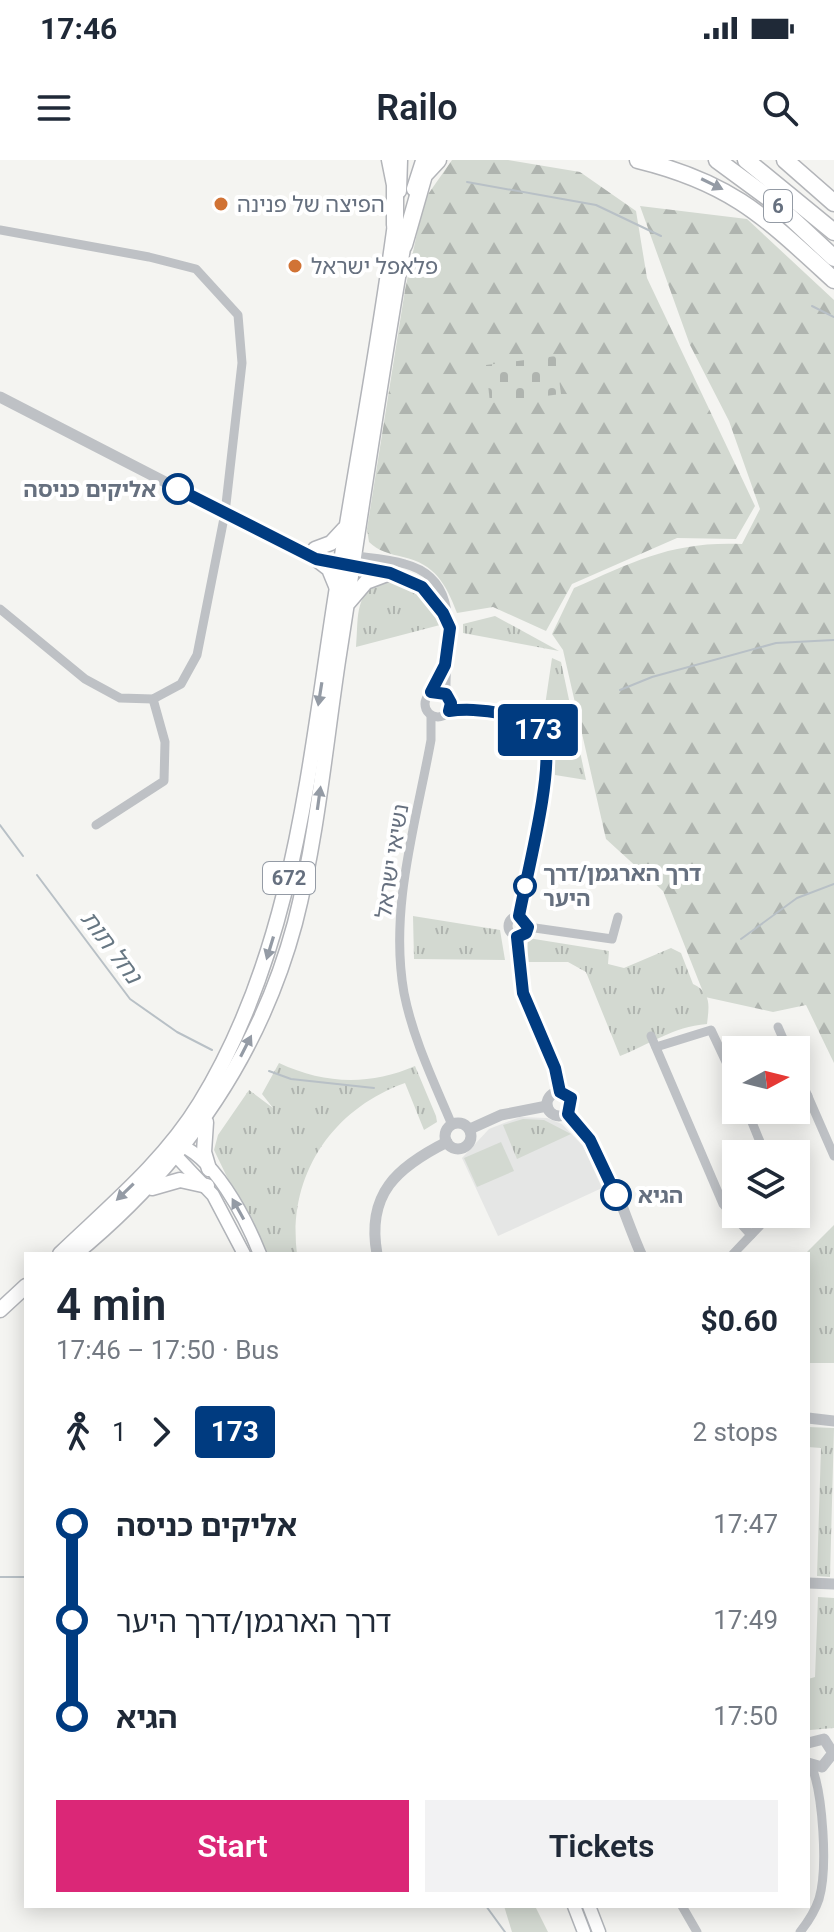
<!DOCTYPE html>
<html lang="en">
<head>
<meta charset="utf-8">
<style>
	:root { --surface:#fff; --page:#f2f2f3; --text:#1f2937; --muted:#747a83; --accent:#db2777 }
	body { margin:0; font-family:Roboto,"Noto Sans Hebrew",sans-serif; background:var(--page); color:var(--text); height:100vh; display:flex; flex-direction:column; font-size:30px; white-space:nowrap }
	* { box-sizing:border-box; margin:0 }
	p { font-size:26px; color:var(--muted) }
	.icon { flex:none; width:44px; height:44px; fill:none; stroke:currentColor; stroke-width:2; stroke-linecap:round; stroke-linejoin:round }
	.map { position:relative; flex:1; overflow:hidden }
	.sheet { position:absolute; left:24px; top:1092px; width:786px; height:656px; display:flex; flex-direction:column; background:var(--surface); border-radius:0px; box-shadow:0 4px 20px #0003 }
	.sheet>* { flex:none }
	.badge { padding:0 16px; border-radius:6px; font-size:28px; line-height:52px }
	.needle { width:52px; rotate:83deg }
	.buttons { position:absolute; left:722px; top:876px; display:grid; gap:16px }
	.buttons a { display:grid; place-items:center; width:88px; height:88px; border-radius:0px; background:var(--surface); box-shadow:0 4px 20px #0003; font-size:40px }
	.map>.badge { position:absolute; translate:-50% -50%; box-shadow:0 0 0 4px #fff }
	.legs { display:flex; align-items:center; gap:12px; height:88px; padding:0 32px; font-size:26px }
	.legs p { margin-inline-start:auto }
	.head { display:flex; align-items:center; justify-content:space-between; height:136px; padding:0 32px }
	h1 { font-size:44px; font-weight:600; line-height:60px }
	.button { display:flex; gap:16px; margin-top:auto; padding:16px 32px }
	.button a { flex:1; height:92px; border-radius:0px; background:var(--accent); color:#fff; font-size:32px; font-weight:600; line-height:92px; text-align:center }
	.button a+a { background:var(--page); color:var(--text) }
	ul { padding:0 32px; list-style:none }
	li { display:flex; align-items:center; gap:28px; height:96px; font-size:30px }
	li i { display:grid; place-items:center; width:12px; height:100%; margin:0 10px; background:currentColor }
	li i::after { content:''; width:20px; height:20px; margin:-10px; border:6px solid; border-radius:50%; background:var(--surface) }
	li p { margin-inline-start:auto }
	li:first-child i { background:linear-gradient(#0000 50%,currentColor 0) }
	li:last-child i { background:linear-gradient(currentColor 50%,#0000 0) }
	.status { display:flex; justify-content:space-between; align-items:center; height:56px; padding:0 40px; background:var(--surface); direction:ltr }
	.status svg { height:22px; fill:currentColor }
	header { display:flex; justify-content:space-between; align-items:center; height:104px; padding:0 32px; background:var(--surface); font-size:36px; font-weight:600 }
	.map>svg:first-child { display:block }
	.built { fill:#e5e6e5 }
	.grass { fill:#d3d9d1 }
	.forest { fill:url(#forest-firs) }
	.cemetery { fill:url(#cemetery-stones) }
	.park { fill:url(#park-tufts) }
	.lines { fill:none; stroke-linecap:round; stroke-linejoin:round }
	.stream { stroke:#b8c0c6; stroke-width:2 }
	.secondary-casing { stroke:#b1b4b9; stroke-width:15 }
	.primary-casing { stroke:#b2b4b9; stroke-width:17 }
	.motorway-casing { stroke:#b3b5b9; stroke-width:19 }
	.minor { stroke:#bec1c5; stroke-width:9 }
	.tertiary { stroke:#bec1c5; stroke-width:11 }
	.secondary { stroke:#fff; stroke-width:12 }
	.primary { stroke:#fff; stroke-width:14 }
	.motorway { stroke:#fff; stroke-width:16 }
	.oneway { fill:#949ba5 }
	.line-1-casing { stroke:#fff; stroke-width:18 }
	.line-1 { stroke:#003b80; stroke-width:12 }
	.poi-dot { fill:#d17335; stroke:#fff; stroke-width:3 }
	.stop-1-dot { fill:#fff; stroke:#003b80; stroke-width:4 }
	.labels { text-anchor:middle; dominant-baseline:central; stroke-width:8; stroke-linejoin:round; paint-order:stroke }
	.shield { fill:#fff; stroke:#949ba5; stroke-width:2 }
	.shield-label { font-size:20px; font-weight:bold; fill:#66707f }
	.poi-label { font-size:22px; fill:#66707f; stroke:#fff; text-anchor:start }
	.stop-label { font-size:22px; font-weight:bold; fill:#66707f; stroke:#fff; text-anchor:start }
	.street-label { font-size:22px; fill:#66707f; stroke:#fff }
	.water-label { font-size:24px; font-style:italic; fill:#677783; stroke:#fff }
</style>
</head>
<body>
<div class="status"><b>17:46</b><svg viewBox="0 0 49 12"><path d="M0 12V9h3v3zM5 12V6h3v6zM10 12V3h3v9zM15 12V0h3v12zM26 1h20v11H26zM47 4h2v5h-2z"/></svg></div>
<header><svg class="icon" aria-label="menu" viewBox="0 0 24 24"><path d="M4 6h16M4 12h16M4 18h16"/></svg>Railo<svg class="icon" aria-label="search" viewBox="0 0 24 24"><circle cx="10" cy="10" r="6"/><path d="M15 15l6 6"/></svg></header>
<div class="map">
<svg width="834" height="1772" viewBox="0 0 834 1772">
	<defs>
		<pattern id="forest-firs" width="22" height="20" patternUnits="userSpaceOnUse" patternTransform="scale(2)"><rect width="22" height="20" fill="#d3d9d1"/><path d="M5 1l3.5 6h-7zM16 11l3.5 6h-7z" fill="#afb4af"/></pattern>
		<pattern id="cemetery-stones" width="16" height="16" patternUnits="userSpaceOnUse" patternTransform="scale(2)"><rect width="16" height="16" fill="#d3d9d1"/><path d="M2 7V4a2 2 0 0 1 4 0v3zM10 15v-3a2 2 0 0 1 4 0v3z" fill="#afb4af"/></pattern>
		<pattern id="park-tufts" width="24" height="20" patternUnits="userSpaceOnUse" patternTransform="scale(2)"><rect width="24" height="20" fill="#d3d9d1"/><path d="M3 7l-1-3M5 7V3M7 7l1-3M15 17l-1-3M17 17v-4M19 17l1-3" fill="none" stroke="#afb4af"/></pattern>
	</defs>
	<rect width="100%" height="100%" fill="#f4f4f1"/>
	<polygon class="built" points="520,957 547,958 562,964 583,986 602,1028 498,1076 462,998 489,969"/>
	<g class="grass">
		<polygon points="501,982 514,1011 477,1027 464,998"/>
		<polygon points="504,1746 535,1746 548,1772 512,1772"/>
	</g>
	<g class="forest">
		<path d="M452 0H508L580 12 636 51 647 118 755 346 736 379 677 378 572 424 546 471 493 447 457 453C446 424 435 404 403 397 390 394 378 391 369 382L367 369 405 130 424 40Z"/>
		<path d="M640 46 747 59 834 140V903L806 845 773 852 705 837 663 731 606 679 563 490 552 474 574 428C635 401 673 381 742 384L760 349 729 261 690 185Z"/>
	</g>
	<polygon class="cemetery" points="556,196 561,234 490,243 486,205"/>
	<g class="park">
		<path d="M388 418C414 425 432 438 440 465L356 487C359 453 353 433 388 418Z"/>
		<polygon points="495,456 559,491 463,473 463,464"/>
		<polygon points="552,498 561,502 586,620 555,615 553,579 543,559"/>
		<polygon points="413,756 500,770 505,800 414,799"/>
		<path d="M528 778 609 791 608 804 624 808 671 788 681 793 693 824C712 833 709 846 707 864 672 867 651 884 620 896L586 812 568 802H527Z"/>
		<path d="M279 903C324 924 369 926 415 906L436 956 437 962 424 970 405 923C332 949 287 1016 297 1094H264L214 990 218 975 249 930 273 948 262 934Z"/>
		<polygon points="523,959 544,960 571,974 517,999 503,965"/>
		<polygon points="834,1065 834,1203 808,1203 808,1094 805,1094"/>
		<polygon points="808,1267 834,1268 830,1417 817,1416 821,1288 808,1287"/>
		<polygon points="818,1437 834,1438 834,1568 810,1570 808,1519 815,1517"/>
	</g>
	<g class="lines">
		<g class="stream">
			<polyline points="467,22 596,45 661,76"/>
			<polyline points="812,146 834,157"/>
			<polyline points="620,530 652,517 776,483 834,480"/>
			<polyline points="0,665 23,696"/>
			<polyline points="37,715 130,839 177,872 212,890"/>
			<polyline points="741,779 797,738 834,724"/>
			<polyline points="269,911 291,919 374,928"/>
			<polyline points="0,1417 26,1417"/>
			<polyline points="486,1746 505,1772"/>
		</g>
		<defs>
			<g id="secondary">
				<path d="M174 983C213 993 246 1059 260 1094"/>
				<polyline points="172,986 176,996 213,1035 244,1094"/>
				<polyline points="574,1746 584,1772"/>
				<polyline points="589,1746 599,1772"/>
			</g>
			<g id="primary">
				<polyline points="414,29 423,1"/>
				<polyline points="399,31 400,0"/>
				<polyline points="315,389 331,383 344,369"/>
				<polyline points="316,399 329,409 336,426"/>
				<polyline points="349,442 366,422 390,413"/>
				<polyline points="206,962 204,992 209,1009"/>
				<polyline points="152,1028 180,1020 207,1026"/>
				<path d="M60 1094C109 1047 164 1002 200 943 295 788 309 603 337 427 356 303 380 180 396 56"/>
				<path d="M75 1094C181 1007 259 897 295 763 317 677 325 588 338 501 360 360 380 218 405 77"/>
				<polyline points="0,1150 26,1126"/>
			</g>
			<g id="motorway">
				<polyline points="390,0 395,25 395,65"/>
				<path d="M638 0C732 23 765 57 834 120"/>
				<polyline points="717,0 774,42 834,98"/>
				<polyline points="746,0 834,72"/>
				<polyline points="785,0 834,43"/>
				<polyline points="404,85 424,15 438,0"/>
			</g>
		</defs>
		<use href="#secondary" class="secondary-casing"/>
		<use href="#primary" class="primary-casing"/>
		<use href="#motorway" class="motorway-casing"/>
		<g class="minor">
			<polyline points="0,70 149,97 196,109 238,155 242,203 225,353 197,495 181,524 153,539 120,538 85,519 0,449"/>
			<path d="M355 396C371 398 389 399 405 404 466 420 444 487 446 534"/>
			<path d="M353 407C393 414 427 419 446 459"/>
			<circle cx="438" cy="544" r="13"/>
			<path d="M449 551C471 547 518 551 535 567 545 576 547 589 547 602L519 756"/>
			<path d="M431 556V580C416 663 389 749 404 833 413 879 434 922 452 965"/>
			<polyline points="96,665 164,621 165,582 153,539"/>
			<circle cx="518" cy="766" r="10"/>
			<polyline points="528,767 612,779 618,757"/>
			<path d="M517 777C516 805 520 830 531 856 541 881 557 905 560 932"/>
			<polyline points="778,867 788,890"/>
			<polyline points="651,876 723,1044 751,1075"/>
			<polyline points="656,887 711,870 736,923"/>
			<polyline points="796,909 834,996"/>
			<polyline points="796,941 808,936"/>
			<polyline points="747,950 765,994"/>
			<polyline points="751,960 774,950"/>
			<polyline points="733,1094 771,1054"/>
			<polyline points="682,1746 697,1772"/>
			<path d="M800 1772C808 1762 815 1751 819 1739 828 1709 823 1633 811 1605"/>
		</g>
		<g class="tertiary">
			<polyline points="0,237 305,394 347,406"/>
			<circle cx="559" cy="944" r="12"/>
			<path d="M568 954C606 986 621 1049 641 1094"/>
			<circle cx="458" cy="976" r="13"/>
			<polyline points="470,969 501,955 547,946"/>
			<path d="M377 1094C366 1034 397 1007 447 982"/>
			<polyline points="808,1258 834,1261"/>
			<polyline points="808,1423 834,1424"/>
			<polyline points="808,1583 824,1579 833,1593 822,1607 808,1603"/>
		</g>
		<use href="#secondary" class="secondary"/>
		<use href="#primary" class="primary"/>
		<use href="#motorway" class="motorway"/>
	</g>
	<defs><path id="oneway-solid" d="M-6-.8H1V-3.2L6.5 0L1 3.2V.8H-6Z" transform="scale(2)"/></defs>
	<g class="oneway">
		<use href="#oneway-solid" transform="translate(712 24) rotate(26)"/>
		<use href="#oneway-solid" transform="translate(320 534) rotate(99)"/>
		<use href="#oneway-solid" transform="translate(319 638) rotate(-82)"/>
		<use href="#oneway-solid" transform="translate(270 788) rotate(107)"/>
		<use href="#oneway-solid" transform="translate(246 886) rotate(-63)"/>
		<use href="#oneway-solid" transform="translate(125 1032) rotate(136)"/>
		<use href="#oneway-solid" transform="translate(238 1049) rotate(-119)"/>
	</g>
	<g class="lines">
		<defs>
			<path id="line-1" d="M178 329 316 399 390 413 422 427 443 453 450 468 445 505 431 532 446 534 451 543 449 551C475 547 533 552 544 580 555 607 525 722 519 756L528 767 526 773 517 777 523 833 555 908 560 932 571 938 568 954 590 980 616 1035"/>
		</defs>
		<use href="#line-1" class="line-1-casing"/>
		<use href="#line-1" class="line-1"/>
	</g>
	<g class="poi-dot">
		<circle cx="221" cy="44" r="8"/>
		<circle cx="295" cy="106" r="8"/>
	</g>
	<g class="stop-1-dot">
		<circle cx="178" cy="329" r="14"/>
		<circle cx="525" cy="726" r="10"/>
		<circle cx="616" cy="1035" r="14"/>
	</g>
	<g class="labels">
		<g class="shield">
			<rect x="764" y="30" width="28" height="32" rx="6"/>
			<rect x="263" y="702" width="52" height="32" rx="6"/>
		</g>
		<g class="shield-label">
			<text x="778" y="46">6</text>
			<text x="289" y="718">672</text>
		</g>
		<g class="poi-label">
			<text x="237" y="44">הפיצה של פנינה</text>
			<text x="311" y="106">פלאפל ישראל</text>
		</g>
		<g class="stop-label">
			<text x="156" y="329" text-anchor="end">אליקים כניסה</text>
			<text x="543" y="713">דרך הארגמן/דרך<tspan x="543" dy="25">היער</tspan></text>
			<text x="638" y="1035">הגיא</text>
		</g>
		<g class="street-label">
			<text transform="translate(392 701) rotate(-81)">נשיאי ישראל</text>
		</g>
		<g class="water-label">
			<text transform="translate(111 787) rotate(53)">נחל תות</text>
		</g>
	</g>
</svg>
<div class="buttons">
<a><svg class="needle" viewBox="-14 -14 28 28"><path d="M0-13l5 13h-10z" fill="#e53935"/><path d="M0 13l5-13h-10z" fill="#747a83"/></svg></a>
<a><svg class="icon" aria-label="layers" viewBox="0 0 24 24"><path d="M12 4l9 5-9 5-9-5zM3 14l9 5 9-5"/></svg></a>
</div>
<b class="badge" style="left:538px;top:570px;background:#003b80;color:#fff">173</b>
<section class="sheet">
<div class="head"><div><h1>4 min</h1><p>17:46 – 17:50 · Bus</p></div><b>$0.60</b></div>
<div class="legs"><svg class="icon" aria-label="walk" viewBox="0 0 24 24"><circle cx="13" cy="4" r="2"/><path d="M13 8l-2 6 4 7M11 14l-3 7M7 12l3-4h3l4 4"/></svg>1<svg class="icon" aria-label="forward" viewBox="0 0 24 24"><path d="M9 5l7 7-7 7"/></svg><b class="badge" style="background:#003b80;color:#fff">173</b><p>2 stops</p></div>
<ul>
<li><i style="color:#003b80"></i><b>אליקים כניסה</b><p>17:47</p></li>
<li><i style="color:#003b80"></i><span>דרך הארגמן/דרך היער</span><p>17:49</p></li>
<li><i style="color:#003b80"></i><b>הגיא</b><p>17:50</p></li>
</ul>
<div class="button"><a>Start</a><a>Tickets</a></div>
</section>
</div>
</body>
</html>
